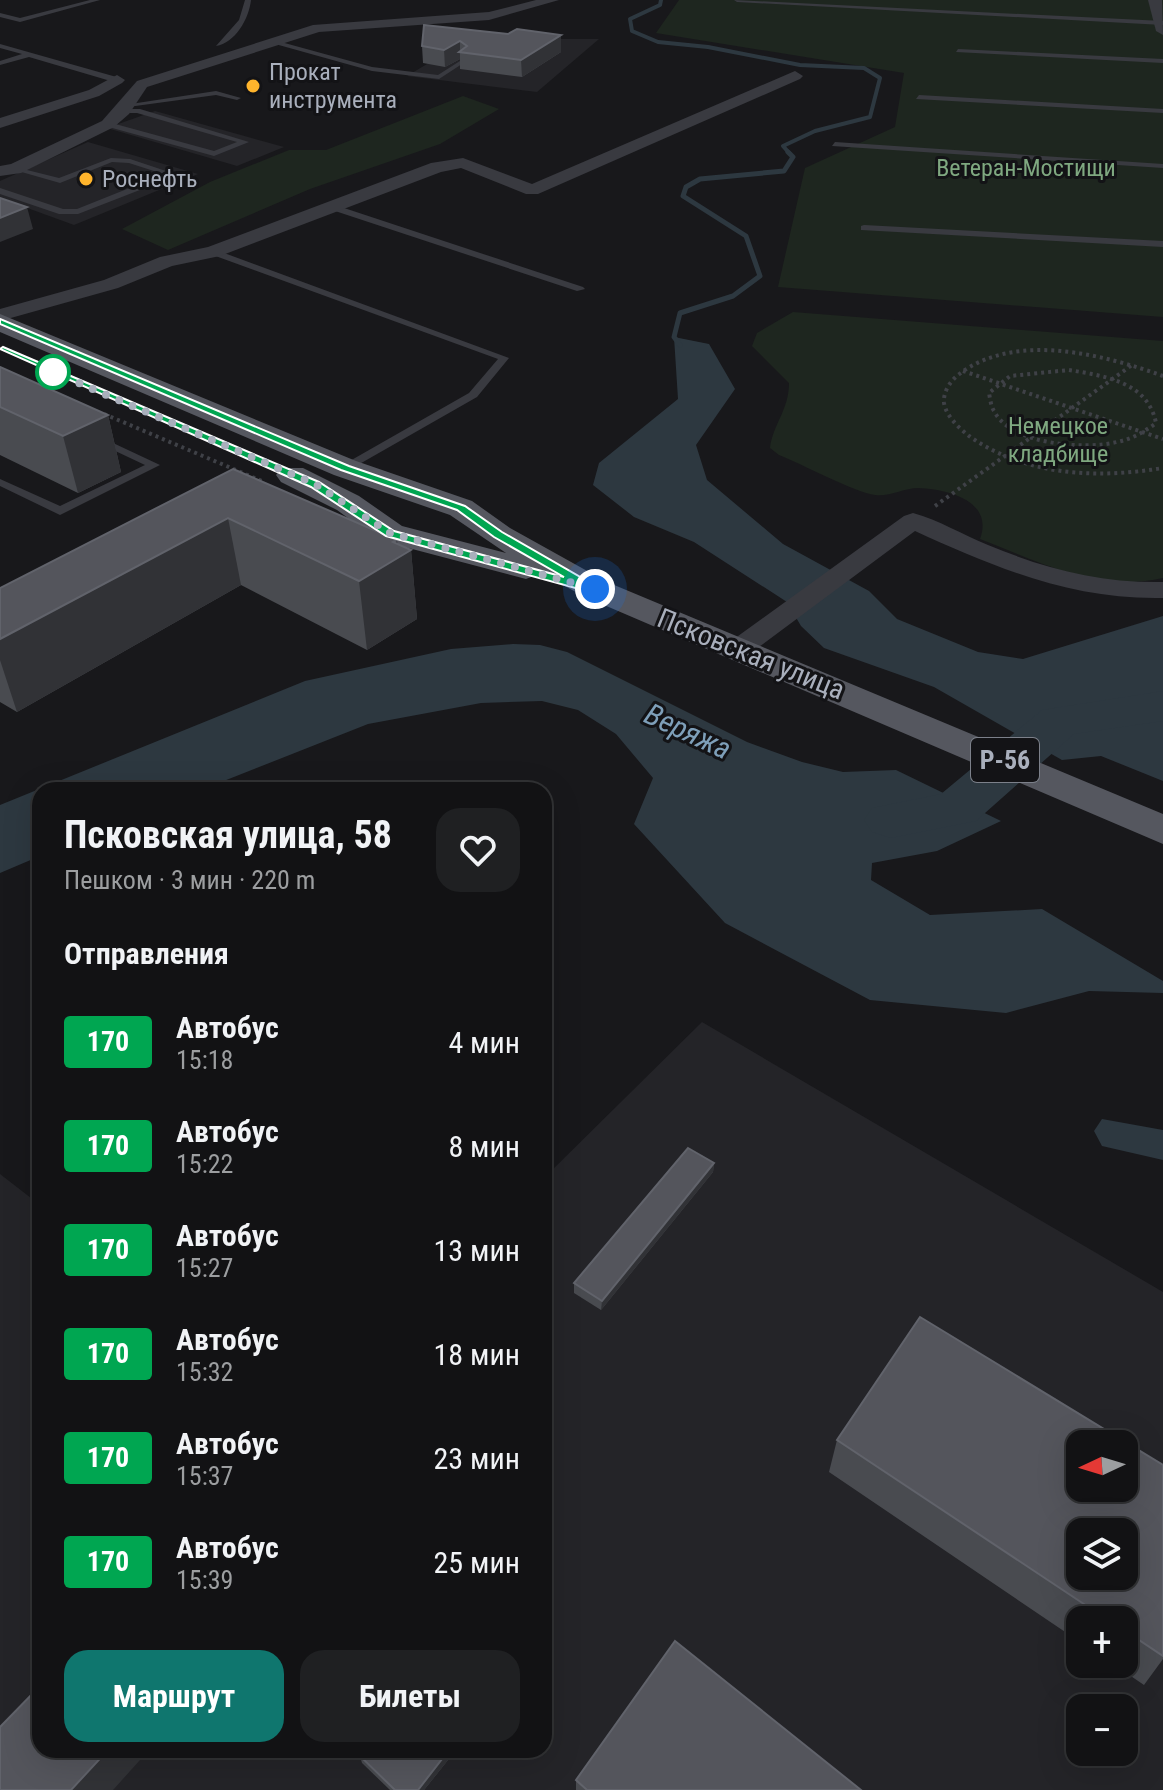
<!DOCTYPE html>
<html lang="ru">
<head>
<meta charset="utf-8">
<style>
	:root { --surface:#121214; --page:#1f2022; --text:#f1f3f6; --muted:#9c9ea0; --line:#313234; --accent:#0f766e }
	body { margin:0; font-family:"Roboto Condensed",sans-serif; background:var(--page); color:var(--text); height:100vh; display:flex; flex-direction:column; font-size:30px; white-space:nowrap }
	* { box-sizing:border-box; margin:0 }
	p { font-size:26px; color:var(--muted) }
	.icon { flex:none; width:44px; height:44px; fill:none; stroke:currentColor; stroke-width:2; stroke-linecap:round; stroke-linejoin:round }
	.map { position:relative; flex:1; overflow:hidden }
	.drawer { position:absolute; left:32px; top:782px; width:520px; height:976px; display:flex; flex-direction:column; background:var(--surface); border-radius:24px; box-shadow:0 8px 32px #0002,0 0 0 2px var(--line) }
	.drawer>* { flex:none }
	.badge { padding:0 16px; border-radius:6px; font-size:28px; line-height:52px }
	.needle { width:52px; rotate:266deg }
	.fabs { position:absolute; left:1066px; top:1430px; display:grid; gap:16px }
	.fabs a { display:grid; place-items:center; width:72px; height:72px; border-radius:16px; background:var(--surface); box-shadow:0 8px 32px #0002,0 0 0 2px var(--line); font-size:40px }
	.you { position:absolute; width:40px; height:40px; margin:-20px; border:6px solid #fff; border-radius:50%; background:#1a73e8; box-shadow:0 0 0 12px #1a73e833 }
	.map>.badge { position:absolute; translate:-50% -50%; box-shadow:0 0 0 4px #fff }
	h2 { padding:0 32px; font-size:30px; line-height:72px }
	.round { display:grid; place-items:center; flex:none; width:84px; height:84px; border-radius:24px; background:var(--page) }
	.overview { display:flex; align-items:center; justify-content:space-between; height:136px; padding:0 32px }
	h1 { font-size:38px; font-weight:700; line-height:60px }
	.action { display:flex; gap:16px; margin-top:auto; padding:16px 32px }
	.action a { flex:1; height:92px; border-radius:24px; background:var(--accent); color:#fff; font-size:32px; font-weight:700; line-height:92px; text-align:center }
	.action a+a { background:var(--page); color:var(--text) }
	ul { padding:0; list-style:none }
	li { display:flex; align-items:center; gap:24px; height:104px; padding:0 32px }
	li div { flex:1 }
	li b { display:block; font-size:30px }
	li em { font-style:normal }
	li .badge { min-width:88px; font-weight:700; text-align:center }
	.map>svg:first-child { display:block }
	.built { fill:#242428; fill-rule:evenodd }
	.green { fill:#1e261f }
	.water { fill:#2d3840 }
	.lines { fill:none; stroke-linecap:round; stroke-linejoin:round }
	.stream-far1 { stroke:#2d3840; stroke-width:4 }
	.stream { stroke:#2d3840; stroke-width:5 }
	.river { fill:#2d3840; fill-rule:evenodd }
	.path { stroke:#3f4147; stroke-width:4; stroke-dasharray:3 4; stroke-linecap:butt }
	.service { fill:#393a40; fill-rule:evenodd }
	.minor { fill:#393a40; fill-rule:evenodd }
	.primary { fill:#55575f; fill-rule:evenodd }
	.wall { fill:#494b50 }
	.shaded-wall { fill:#313236 }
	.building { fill:#54555c; stroke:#61636b; stroke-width:2; fill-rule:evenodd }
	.line { fill:#00a651; stroke:#fff; stroke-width:2 }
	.walk { stroke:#a9afbc; stroke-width:8; stroke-dasharray:0 14.4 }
	.poi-dot { fill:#ffb42c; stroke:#131316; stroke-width:3 }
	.stop-dot { fill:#fff; stroke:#00a651; stroke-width:4 }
	.labels { text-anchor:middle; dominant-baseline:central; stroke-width:6; stroke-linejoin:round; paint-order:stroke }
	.far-poi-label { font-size:24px; fill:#a9afbc; stroke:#131316; text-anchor:start }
	.far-park-label { font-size:24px; fill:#7fa880; stroke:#131316 }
	.shield { fill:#131316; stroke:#7c808a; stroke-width:2 }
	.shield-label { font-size:26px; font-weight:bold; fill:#a9afbc }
	.street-label { font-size:28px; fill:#a9afbc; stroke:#131316 }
	.water-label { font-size:30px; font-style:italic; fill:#7e9fb9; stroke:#131316 }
</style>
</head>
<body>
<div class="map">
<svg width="1163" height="1790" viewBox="0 0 1163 1790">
	<rect width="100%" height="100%" fill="#18181b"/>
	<g class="built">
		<polygon points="469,39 599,39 537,92 407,76"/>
		<polygon points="155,111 284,147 237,166 107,128"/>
		<polygon points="88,142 198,174 74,225 0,198 0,181"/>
		<path d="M702 1022 1163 1292V1790H0V1174L40 1205V1750H544V1178ZM1080 1444H1124V1488H1080ZM1080 1532H1124V1576H1080ZM1080 1620H1124V1664H1080ZM1080 1708H1124V1752H1080Z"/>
	</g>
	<g class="green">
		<polygon points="679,0 1163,0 1163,317 778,287 805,168 895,127 904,73 656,33"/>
		<polygon points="463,96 499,109 440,144 310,189 168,250 122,229 210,182 289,150 326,150"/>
		<path d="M793 312 1163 341V578C1098 593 1039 562 980 539 994 501 948 489 918 488 904 488 889 497 875 495 856 493 800 463 779 455L770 448C773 424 789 410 789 383L752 346 757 333Z"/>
	</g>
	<g class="water">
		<polygon points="674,337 709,344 735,389 696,445 707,480 783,544 869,591 897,619 978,652 1023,659 1163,616 1163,781 1101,756 1062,760 934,687 824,648 801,626 787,602 694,542 634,517 593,485 599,463 678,399"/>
		<polygon points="513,644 540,645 567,652 747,742 802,762 843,772 896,770 1001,821 937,851 872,863 871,880 930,915 1042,909 1163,981 1163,993 1089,991 1006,1013 870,1000 725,923 634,824 653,778 616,734 578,710 542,701 481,703 368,724 201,790 40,790 40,856 0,873 0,805 305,681 451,649"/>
		<polygon points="1102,1119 1163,1130 1163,1160 1102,1146 1094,1131"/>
	</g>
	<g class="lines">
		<polyline class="stream-far1" points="661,0 660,5 630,19 632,31 658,42 708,47 800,65 864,68 880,78 870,117 815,131 783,146 790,154"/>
		<polyline class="stream" points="680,345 674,337 680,313 733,296 760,276 746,236 683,196 686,187 700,179 784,171 793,157 788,152"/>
		<polygon class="river" points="1163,691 1163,721 1074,734 976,821 891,838 872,832 864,820 872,808 941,794 1042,710"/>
		<g class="path">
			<path d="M1069 370C1105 376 1148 382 1156 423 1144 432 1132 439 1117 442 1085 450 1011 445 994 411 991 407 990 398 989 393L1010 376Z"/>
			<polyline points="963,371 1163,439"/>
			<path d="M1163 376C1105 355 1018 332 962 372 952 379 943 390 944 403 946 416 959 428 969 436 1026 476 1096 479 1163 468"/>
			<polyline points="104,414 264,482"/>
			<polyline points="935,506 1132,365"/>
		</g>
		<g class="service">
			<polygon points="90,0 100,0 20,22 0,17 0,13 20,18"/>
			<path d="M245 0H251C249 19 235 43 216 46L239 20Z"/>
			<polygon points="734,0 1163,21 1163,25 737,2"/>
			<polygon points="270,39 372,67 438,75 460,61 465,62 439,79 372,71 268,42"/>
			<polygon points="0,44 120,78 121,80 114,82 29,57 0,65 0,61 22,54 0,48"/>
			<polygon points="958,49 1163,59 1163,63 956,52"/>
			<polygon points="216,91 241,98 237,100 216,95 128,107 124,105"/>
			<polygon points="919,95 1163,109 1163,113 916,99"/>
			<polygon points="123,109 140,109 249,142 214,156 105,126 108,122 214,151 237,142 137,113 120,113"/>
			<polygon points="835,142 1163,164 1163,168 832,146"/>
			<polygon points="111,158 130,159 169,172 163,181 78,214 59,214 0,194 0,188 63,209 77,209 157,177 160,173 129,163 112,162 60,183 11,169 15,167 59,178"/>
			<polygon points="329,203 583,287 585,289 577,291 326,208 325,206"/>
			<polygon points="864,225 1163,241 1163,247 861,230 861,226"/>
			<polygon points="210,250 216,250 509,358 477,397 349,470 341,470 341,466 469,393 498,359 210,254"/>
			<polygon points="96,435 160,465 60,515 0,486 0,479 60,506 145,465 92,440 92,436"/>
		</g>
		<g class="minor">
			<polygon points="536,0 559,0 489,20 319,32 147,87 129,114 114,127 21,173 0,176 0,166 11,164 102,121 137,81 313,25 489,12"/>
			<polygon points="1148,0 1162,0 1163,35 1156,31"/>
			<polygon points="795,71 803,76 800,79 538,194 526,194 461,168 441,172 220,256 172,266 118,288 0,321 0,309 104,280 160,257 208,247 431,163 463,158 532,184"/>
			<polygon points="117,75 125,80 122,83 99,96 0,128 0,118 89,90"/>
			<path d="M913 513C939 520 963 535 988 545 1046 569 1100 583 1163 582V598C1073 600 996 568 915 531L747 656H727L723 650 727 644 904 516Z"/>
		</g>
		<polygon class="primary" points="0,314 356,461 472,501 510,528 607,582 1163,814 1163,844 583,596 541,573 526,579 378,540 337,510 281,482 276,475 281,468 303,468 359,496 402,526 506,553 450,515 334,475 0,332"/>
	</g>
	<g class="wall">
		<polygon points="508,34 561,35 561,52 522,77 460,69 460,59 445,67 423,63 422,46"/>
		<polygon points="0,367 108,415 121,472 78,493 0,455"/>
		<polygon points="233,469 411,550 417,619 367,650 241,585 17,712 0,702 0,588"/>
		<polygon points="714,1163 713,1172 601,1310 574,1293 574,1283"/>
		<polygon points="837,1440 1163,1465 1163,1659 1144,1685 1113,1664 1124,1664 1124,1620 1080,1620 1080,1642 829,1472"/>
		<polygon points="456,1750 424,1790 390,1790 362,1763 360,1756"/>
		<polygon points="576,1780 861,1790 576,1790"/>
	</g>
	<g class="shaded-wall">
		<polygon points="561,35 561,52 522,77 521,60"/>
		<polygon points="460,41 460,59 445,67 444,50"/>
		<polygon points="27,207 33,229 0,242 0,218"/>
		<polygon points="108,415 121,472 78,493 63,436"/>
		<polygon points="228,518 241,585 17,712 0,660 0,639"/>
		<polygon points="397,540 399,557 411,550 417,619 367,650 359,581 393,542"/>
		<polygon points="714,1163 713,1172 601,1310 602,1301"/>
		<polygon points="108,1750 149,1750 113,1790 71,1790"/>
		<polygon points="449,1750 456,1750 424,1790 418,1790"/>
	</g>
	<g class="building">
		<polygon points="424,25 508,34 517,29 561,35 521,60 459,52 467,46 460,41 444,50 422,46"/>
		<polygon points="0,198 27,207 0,218"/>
		<polygon points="0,367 108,415 63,436 0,407"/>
		<polygon points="233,469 397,540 393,542 411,550 359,581 228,518 0,639 0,588"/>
		<polygon points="688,1148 714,1163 602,1301 574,1283"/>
		<path d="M920 1317 1163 1465V1656L1124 1630V1620H1108L837 1440ZM1080 1444H1124V1488H1080ZM1080 1532H1124V1576H1080Z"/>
		<polygon points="675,1641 861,1790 587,1790 576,1780"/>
		<polygon points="40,1686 40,1750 108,1750 71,1790 0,1790 0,1727"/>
		<polygon points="365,1750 449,1750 418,1790 395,1790 360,1756"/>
	</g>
	<polygon class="line" points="0,319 349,466 465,506 502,532 601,589 590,592 386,536 311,487 0,349 3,347 319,482 394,531 564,577 494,537 457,510 341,470 0,324"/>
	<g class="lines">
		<polyline class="walk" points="53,372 315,484 390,533 595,589"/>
	</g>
	<g class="poi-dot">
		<circle cx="253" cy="86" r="8"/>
		<circle cx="86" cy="179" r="8"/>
	</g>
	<circle class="stop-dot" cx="53" cy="372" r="16"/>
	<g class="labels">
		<g class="far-poi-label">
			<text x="269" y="72">Прокат<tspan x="269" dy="28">инструмента</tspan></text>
			<text x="102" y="179">Роснефть</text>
		</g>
		<g class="far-park-label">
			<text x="1026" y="168">Ветеран-Мостищи</text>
			<text x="1058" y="426">Немецкое<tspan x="1058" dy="28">кладбище</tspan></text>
		</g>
		<rect class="shield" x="971" y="738" width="68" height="44" rx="6"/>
		<g class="shield-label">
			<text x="1005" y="760">Р-56</text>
		</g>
		<g class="street-label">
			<text transform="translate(751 654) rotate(22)">Псковская улица</text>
		</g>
		<g class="water-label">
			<text transform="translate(688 731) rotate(25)">Веряжа</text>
		</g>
	</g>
</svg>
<div class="fabs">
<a><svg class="needle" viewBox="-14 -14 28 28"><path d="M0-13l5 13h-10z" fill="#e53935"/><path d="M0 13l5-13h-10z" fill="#9c9ea0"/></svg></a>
<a><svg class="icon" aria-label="layers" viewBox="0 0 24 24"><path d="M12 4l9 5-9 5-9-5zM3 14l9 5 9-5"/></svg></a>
<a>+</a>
<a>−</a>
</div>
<div class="you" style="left:595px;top:589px"></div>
<section class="drawer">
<div class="overview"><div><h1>Псковская улица, 58</h1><p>Пешком · 3 мин · 220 m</p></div><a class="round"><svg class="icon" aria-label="heart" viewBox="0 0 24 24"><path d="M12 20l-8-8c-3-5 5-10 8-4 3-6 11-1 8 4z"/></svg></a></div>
<h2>Отправления</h2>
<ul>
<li><span class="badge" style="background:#00a651;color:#fff">170</span><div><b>Автобус</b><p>15:18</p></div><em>4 мин</em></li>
<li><span class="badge" style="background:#00a651;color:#fff">170</span><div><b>Автобус</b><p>15:22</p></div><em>8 мин</em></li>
<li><span class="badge" style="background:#00a651;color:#fff">170</span><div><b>Автобус</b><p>15:27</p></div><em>13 мин</em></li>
<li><span class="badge" style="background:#00a651;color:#fff">170</span><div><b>Автобус</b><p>15:32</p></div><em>18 мин</em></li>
<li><span class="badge" style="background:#00a651;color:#fff">170</span><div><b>Автобус</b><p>15:37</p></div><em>23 мин</em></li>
<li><span class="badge" style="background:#00a651;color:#fff">170</span><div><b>Автобус</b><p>15:39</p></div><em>25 мин</em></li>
</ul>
<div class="action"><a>Маршрут</a><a>Билеты</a></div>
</section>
</div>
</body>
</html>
